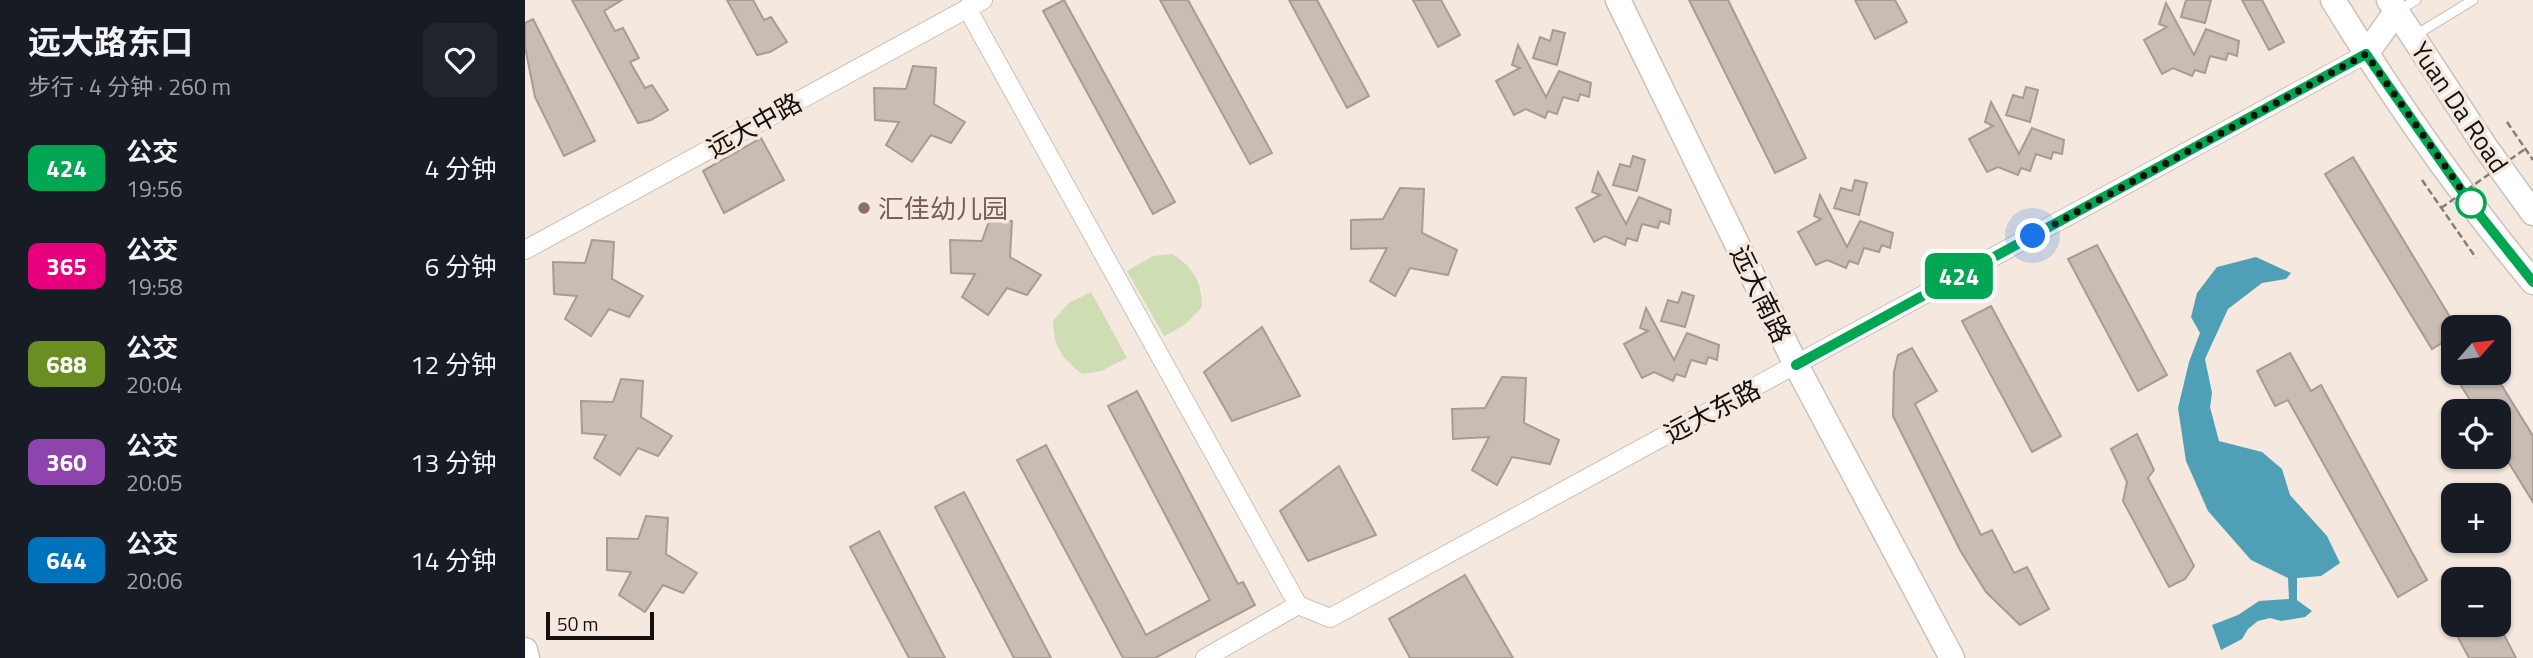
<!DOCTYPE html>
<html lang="zh">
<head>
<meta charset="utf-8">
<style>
	:root { --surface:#171b24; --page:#20242c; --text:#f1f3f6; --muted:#9ea1a6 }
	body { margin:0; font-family:"Titillium Web","Noto Sans SC",sans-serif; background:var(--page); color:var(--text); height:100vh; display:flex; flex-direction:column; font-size:26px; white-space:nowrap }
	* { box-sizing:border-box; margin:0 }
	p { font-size:23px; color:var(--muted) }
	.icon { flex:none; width:38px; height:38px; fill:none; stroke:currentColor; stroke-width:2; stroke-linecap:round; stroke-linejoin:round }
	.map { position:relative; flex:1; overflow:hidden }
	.sheet { display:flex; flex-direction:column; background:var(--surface); width:525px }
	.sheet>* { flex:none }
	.badge { padding:0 14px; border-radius:10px; font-size:24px; line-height:46px }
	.needle { width:46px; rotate:62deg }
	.fabs { position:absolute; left:1916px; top:315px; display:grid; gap:14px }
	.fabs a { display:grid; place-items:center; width:70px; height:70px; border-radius:14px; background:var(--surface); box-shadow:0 2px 5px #0004; font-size:35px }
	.scale { position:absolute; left:21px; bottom:18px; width:108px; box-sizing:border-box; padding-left:7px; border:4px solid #14100d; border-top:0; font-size:19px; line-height:24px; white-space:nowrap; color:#14100d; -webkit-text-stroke:5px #f4e8df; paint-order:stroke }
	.you { position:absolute; width:35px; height:35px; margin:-18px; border:5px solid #fff; border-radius:50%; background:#1a73e8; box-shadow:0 0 0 10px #1a73e833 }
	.map>.badge { position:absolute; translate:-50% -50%; box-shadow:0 0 0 4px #fff }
	.round { display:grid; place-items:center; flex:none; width:74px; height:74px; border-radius:14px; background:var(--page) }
	.summary { display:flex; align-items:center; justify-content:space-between; height:119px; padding:0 28px }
	h1 { font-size:33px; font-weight:700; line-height:52px }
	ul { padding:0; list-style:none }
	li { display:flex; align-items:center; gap:21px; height:98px; padding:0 28px }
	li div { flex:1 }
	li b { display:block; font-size:26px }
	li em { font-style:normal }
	li .badge { min-width:77px; font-weight:700; text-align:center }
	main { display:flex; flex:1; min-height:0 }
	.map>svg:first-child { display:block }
	.green { fill:#cfddb5 }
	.water { fill:#4fa0b7 }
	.building { fill:#c8bcb4; stroke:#a79b93; stroke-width:2 }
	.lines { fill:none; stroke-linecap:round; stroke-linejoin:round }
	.lane-casing { stroke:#ccc1b8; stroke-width:11 }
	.street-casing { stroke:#ccc1b8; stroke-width:20 }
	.secondary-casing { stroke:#ccc1b8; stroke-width:27 }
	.path { stroke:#867e78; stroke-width:2.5; stroke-dasharray:7 3.5; stroke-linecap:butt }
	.lane { stroke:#fff; stroke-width:9 }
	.street { stroke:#fff; stroke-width:18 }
	.secondary { stroke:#fff; stroke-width:24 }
	.path-bridge { stroke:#867e78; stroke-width:2.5; stroke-dasharray:7 3.5; stroke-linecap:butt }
	.line-casing { stroke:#fff; stroke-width:16 }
	.line { stroke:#00a651; stroke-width:10 }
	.walk { stroke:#14100d; stroke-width:7; stroke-dasharray:0 12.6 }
	.stop-dot { fill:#fff; stroke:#00a651; stroke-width:3.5 }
	.education-dot { fill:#8d6e63; stroke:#f4e8df; stroke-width:2.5 }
	.labels { text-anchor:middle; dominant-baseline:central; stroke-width:7; stroke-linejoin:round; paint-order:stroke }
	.street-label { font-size:26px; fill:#14100d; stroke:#f4e8df }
	.education-label { font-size:26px; fill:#785e54; stroke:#f4e8df; text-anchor:start }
</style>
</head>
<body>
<main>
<section class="sheet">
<div class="summary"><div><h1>远大路东口</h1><p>步行 · 4 分钟 · 260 m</p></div><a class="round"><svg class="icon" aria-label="heart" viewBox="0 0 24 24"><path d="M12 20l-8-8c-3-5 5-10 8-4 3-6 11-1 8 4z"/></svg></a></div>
<ul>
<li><span class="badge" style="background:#00a651;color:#fff">424</span><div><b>公交</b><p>19:56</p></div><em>4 分钟</em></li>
<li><span class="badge" style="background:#e6007e;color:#fff">365</span><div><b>公交</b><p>19:58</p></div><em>6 分钟</em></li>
<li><span class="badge" style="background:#6b8e23;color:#fff">688</span><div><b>公交</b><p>20:04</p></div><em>12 分钟</em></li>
<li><span class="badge" style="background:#8e44ad;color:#fff">360</span><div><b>公交</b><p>20:05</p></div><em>13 分钟</em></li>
<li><span class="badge" style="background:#0072bc;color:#fff">644</span><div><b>公交</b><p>20:06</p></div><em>14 分钟</em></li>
</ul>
</section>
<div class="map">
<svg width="2008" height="658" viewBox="0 0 2008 658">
	<rect width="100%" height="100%" fill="#f4e8df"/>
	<g class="green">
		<path d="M648 254C669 270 676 279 677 307L661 324 639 336 602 271 628 256Z"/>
		<path d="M566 292 602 358 576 371 557 374C536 357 529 348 528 321L544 303Z"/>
	</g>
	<polygon class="water" points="1731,257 1766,273 1761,279 1737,283 1703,309 1680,359 1687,393 1685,407 1694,441 1737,452 1757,469 1765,495 1802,536 1815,563 1796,576 1772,578 1772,600 1787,611 1780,617 1756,621 1745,618 1733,621 1723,629 1717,639 1696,650 1687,625 1713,615 1734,601 1764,599 1763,578 1726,560 1683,511 1661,461 1653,408 1664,362 1675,333 1666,317 1672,293 1692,267"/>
	<g class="building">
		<polygon points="47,0 97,0 79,11 90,31 98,28 114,58 105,62 120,88 127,85 143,110 126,120 113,123"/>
		<polygon points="202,0 228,0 239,20 246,17 262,42 245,52 232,55"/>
		<polygon points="539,0 650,202 628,214 518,11"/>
		<polygon points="635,0 663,0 747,153 725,164"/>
		<polygon points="764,0 792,0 844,96 822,108"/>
		<polygon points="888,0 916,0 935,35 913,47"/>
		<polygon points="1164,0 1203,0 1281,158 1250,173"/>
		<polygon points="1330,0 1370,0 1382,22 1350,39"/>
		<polygon points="1661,0 1686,0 1680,23 1656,17"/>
		<polygon points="1717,0 1737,0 1759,42 1744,50"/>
		<polygon points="1641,3 1669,55 1681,29 1714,41 1712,56 1703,53 1701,60 1685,56 1680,73 1670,70 1667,76 1648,68 1637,74 1619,40 1642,27 1634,24"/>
		<polygon points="8,19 70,141 39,156 10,97 0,47 0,23"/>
		<polygon points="1028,30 1040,33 1032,65 1008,58 1015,37 1025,41"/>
		<polygon points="993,45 1021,97 1034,71 1066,83 1064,97 1055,94 1053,101 1038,97 1032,114 1023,111 1020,118 1001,109 989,115 971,81 995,68 987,65"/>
		<polygon points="388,66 411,68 409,104 440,122 426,143 406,135 387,162 361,145 374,122 350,120 349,88 381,89"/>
		<polygon points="1501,87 1513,90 1505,122 1481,115 1488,95 1498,98"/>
		<polygon points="1466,102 1494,154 1507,128 1539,140 1537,154 1528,152 1526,159 1511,154 1505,171 1496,168 1493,175 1473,167 1462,172 1444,139 1468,126 1460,122"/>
		<polygon points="236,138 259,180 199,213 178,171"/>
		<polygon points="1108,156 1120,160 1112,191 1088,185 1095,164 1105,167"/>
		<polygon points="1828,157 1928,322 1928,336 1907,349 1800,174"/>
		<polygon points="1073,172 1101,224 1114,197 1146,210 1144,224 1135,221 1133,228 1117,224 1112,241 1102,238 1100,245 1080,236 1069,242 1051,208 1075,195 1067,192"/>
		<polygon points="1330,180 1342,183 1334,215 1309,208 1316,188 1327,191"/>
		<polygon points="875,188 899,189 897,233 932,250 923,275 885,268 870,296 845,281 862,248 826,249 826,220 858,219"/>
		<polygon points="1295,195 1322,247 1335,221 1368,233 1365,248 1357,245 1354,252 1339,248 1333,264 1324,261 1321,268 1302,260 1291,265 1273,232 1296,219 1289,216"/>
		<polygon points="465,218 487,221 485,257 516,275 502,295 482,288 463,315 437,297 450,274 426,273 425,240 457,241"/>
		<polygon points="67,240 89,242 87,279 118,296 104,317 84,309 66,336 40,319 52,296 29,294 28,262 60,263"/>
		<polygon points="1572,245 1642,375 1613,391 1543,259"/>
		<polygon points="1157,292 1169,296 1160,327 1136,321 1143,300 1153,303"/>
		<polygon points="1466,306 1536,436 1507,452 1437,321"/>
		<polygon points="1121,308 1149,360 1162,333 1194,345 1192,360 1183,357 1181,364 1166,360 1160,377 1151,374 1148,381 1129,372 1117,378 1099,344 1123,331 1115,328"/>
		<polygon points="737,327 775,396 707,421 679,372"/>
		<polygon points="1387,348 1412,391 1390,404 1456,535 1467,530 1489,573 1502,567 1524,609 1495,625 1461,592 1435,550 1368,416 1369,372 1373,355"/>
		<polygon points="1765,353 1786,391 1796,385 1902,580 1873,597 1763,400 1750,406 1732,371"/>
		<polygon points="1928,373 1969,373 2008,436 2008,502 1974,447 1974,411 1952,411"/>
		<polygon points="977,377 1001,378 999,423 1034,440 1025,464 987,457 972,485 947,470 964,437 928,439 927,409 960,408"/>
		<polygon points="96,379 118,381 116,417 147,436 133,456 113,448 95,475 69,458 81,435 57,433 56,401 88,402"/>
		<polygon points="612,391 713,584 718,582 730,605 630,658 598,658 492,460 521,445 621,635 685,600 583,406"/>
		<polygon points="1612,434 1629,470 1623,478 1669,566 1660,579 1644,587 1598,501 1602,482 1586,449"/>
		<polygon points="814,466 851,535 783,561 755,511"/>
		<polygon points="439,492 526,658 489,658 410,507"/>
		<polygon points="121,516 143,518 141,554 172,573 158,593 138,585 120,612 94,595 106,572 82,570 82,538 113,539"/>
		<polygon points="354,531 420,658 384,658 325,547"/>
		<polygon points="940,575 988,658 885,658 864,619"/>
		<polygon points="1938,625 1974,625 1991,658 1944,658 1929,630"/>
	</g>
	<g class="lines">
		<defs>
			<g id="lane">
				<polyline points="1874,10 1891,0"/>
				<polyline points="1889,36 1948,0"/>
			</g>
			<g id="street">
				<polyline points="442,8 773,605"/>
				<polyline points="0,250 458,0"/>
				<polyline points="680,658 773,605 805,618 1841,54"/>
			</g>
			<g id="secondary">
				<polyline points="1093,0 1271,365 1427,658"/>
				<path d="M1808 0C1868 98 1935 194 2008 282"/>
				<polyline points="1864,0 1961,148 2008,213"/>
				<polyline points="1841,54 1871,12"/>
				<polyline points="0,650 2,658"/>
			</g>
		</defs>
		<use href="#lane" class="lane-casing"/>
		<use href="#street" class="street-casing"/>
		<use href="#secondary" class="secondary-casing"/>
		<g class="path">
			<polyline points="1982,122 2008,160"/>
			<polyline points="1897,180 1951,258"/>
		</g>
		<use href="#lane" class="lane"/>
		<use href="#street" class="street"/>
		<use href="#secondary" class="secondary"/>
		<polyline class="path-bridge" points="1916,208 2000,149"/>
	</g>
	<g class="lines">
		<defs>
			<polyline id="line" points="1271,365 1841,54 1946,204 2008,282"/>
		</defs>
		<use href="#line" class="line-casing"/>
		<use href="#line" class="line"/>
		<polyline class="walk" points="1508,236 1841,54 1946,203"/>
	</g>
	<circle class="stop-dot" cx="1946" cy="203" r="14"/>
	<circle class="education-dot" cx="339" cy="208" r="7"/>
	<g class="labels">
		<g class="street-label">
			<text transform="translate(1935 107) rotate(56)">Yuan Da Road</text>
			<text transform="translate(229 125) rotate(-29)">远大中路</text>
			<text transform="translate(1236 294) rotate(64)">远大南路</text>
			<text transform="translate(1187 411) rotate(-28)">远大东路</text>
		</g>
		<g class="education-label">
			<text x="353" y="208">汇佳幼儿园</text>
		</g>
	</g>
</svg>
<div class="fabs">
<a><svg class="needle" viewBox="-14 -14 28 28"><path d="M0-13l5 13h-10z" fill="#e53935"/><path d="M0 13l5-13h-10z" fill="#9ea1a6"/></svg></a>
<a><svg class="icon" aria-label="locate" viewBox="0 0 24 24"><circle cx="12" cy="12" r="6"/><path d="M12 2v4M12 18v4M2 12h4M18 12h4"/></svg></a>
<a>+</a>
<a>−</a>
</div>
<div class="scale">50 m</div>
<div class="you" style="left:1508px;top:236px"></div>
<b class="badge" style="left:1434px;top:276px;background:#00a651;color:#fff">424</b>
</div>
</main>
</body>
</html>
